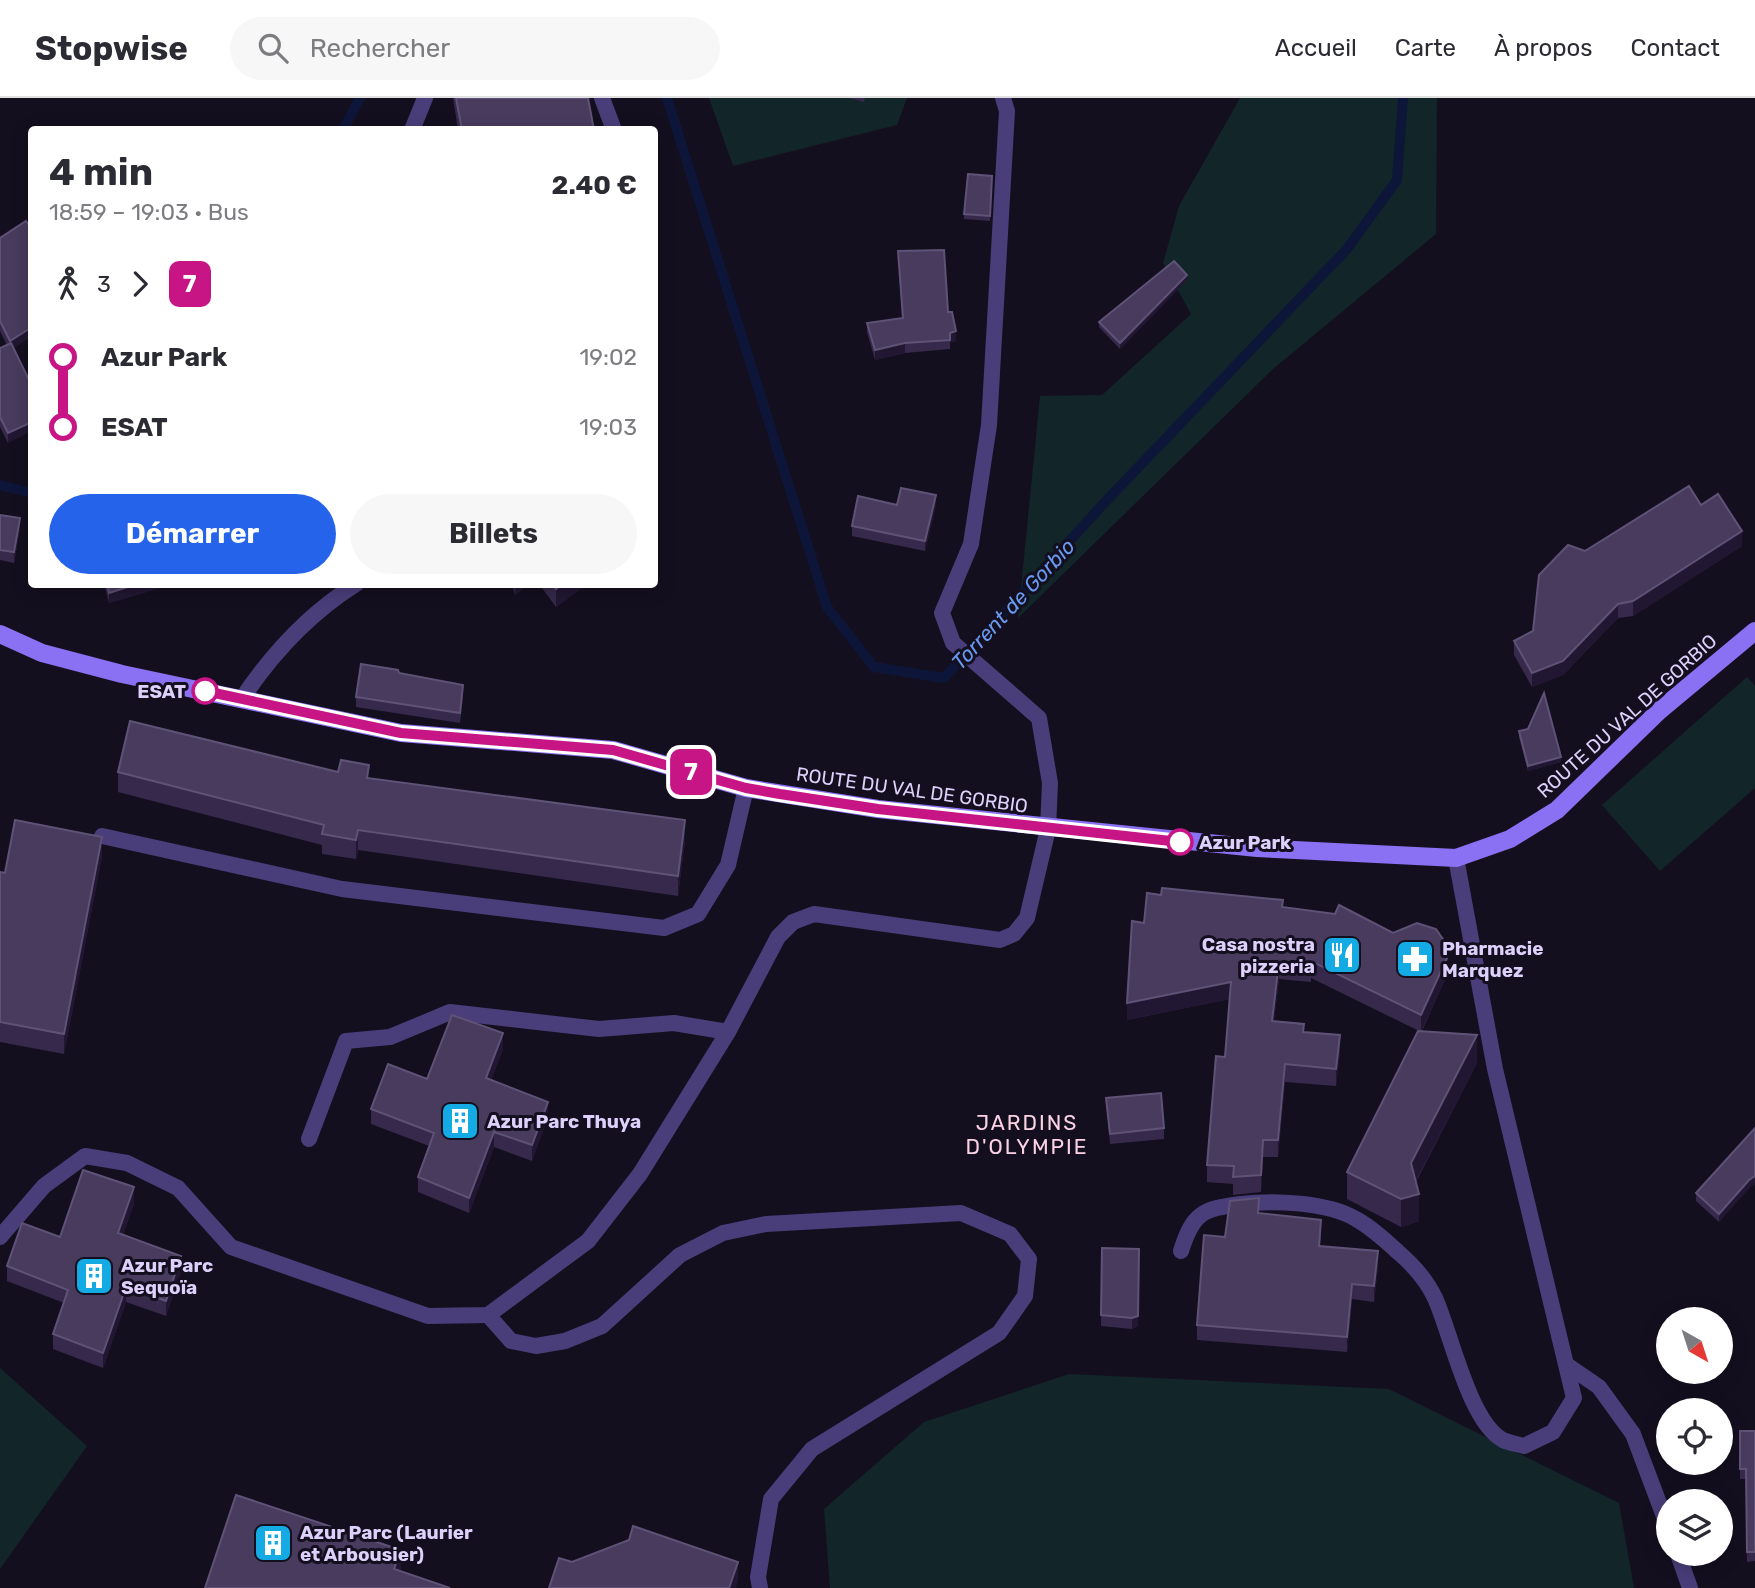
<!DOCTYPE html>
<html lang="fr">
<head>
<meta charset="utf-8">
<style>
	:root { --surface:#fff; --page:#f7f7f7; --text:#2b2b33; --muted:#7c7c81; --line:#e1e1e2; --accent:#2563eb }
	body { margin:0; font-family:Rubik,sans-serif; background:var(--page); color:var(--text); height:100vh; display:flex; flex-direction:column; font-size:26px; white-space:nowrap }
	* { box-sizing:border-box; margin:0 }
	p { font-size:23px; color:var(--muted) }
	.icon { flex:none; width:38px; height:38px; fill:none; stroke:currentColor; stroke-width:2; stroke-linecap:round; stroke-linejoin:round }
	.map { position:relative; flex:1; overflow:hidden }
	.drawer { position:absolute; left:28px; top:28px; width:630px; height:462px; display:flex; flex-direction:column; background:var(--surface); border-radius:7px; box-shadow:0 4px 18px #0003 }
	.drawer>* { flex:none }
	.badge { padding:0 14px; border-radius:10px; font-size:24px; line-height:46px }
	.needle { width:46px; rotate:141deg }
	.controls { position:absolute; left:1656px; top:1209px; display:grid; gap:14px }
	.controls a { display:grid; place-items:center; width:77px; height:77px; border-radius:50%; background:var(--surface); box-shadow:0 4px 18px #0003; font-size:35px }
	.map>.badge { position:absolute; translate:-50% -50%; box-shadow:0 0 0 4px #fff }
	.legs { display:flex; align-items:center; gap:10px; height:77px; padding:0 21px; font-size:23px }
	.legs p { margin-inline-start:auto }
	.head { display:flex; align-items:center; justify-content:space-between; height:119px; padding:0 21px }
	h1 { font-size:38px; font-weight:700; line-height:52px }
	.button { display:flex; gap:14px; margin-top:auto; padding:14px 21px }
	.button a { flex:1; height:80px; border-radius:42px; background:var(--accent); color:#fff; font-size:28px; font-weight:700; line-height:80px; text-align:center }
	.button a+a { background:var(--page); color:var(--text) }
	ul { padding:0 21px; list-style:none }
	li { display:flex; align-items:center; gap:24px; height:70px; font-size:26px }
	li i { display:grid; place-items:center; width:10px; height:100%; margin:0 9px; background:currentColor }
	li i::after { content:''; width:18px; height:18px; margin:-9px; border:5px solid; border-radius:50%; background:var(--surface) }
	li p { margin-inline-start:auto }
	li:first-child i { background:linear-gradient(#0000 50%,currentColor 0) }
	li:last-child i { background:linear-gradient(currentColor 50%,#0000 0) }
	header { display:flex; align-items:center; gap:42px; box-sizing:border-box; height:98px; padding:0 35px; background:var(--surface); border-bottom:2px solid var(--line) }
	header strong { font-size:33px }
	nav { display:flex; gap:38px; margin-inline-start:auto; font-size:24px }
	.search { width:490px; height:63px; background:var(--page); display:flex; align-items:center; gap:18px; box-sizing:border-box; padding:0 24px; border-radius:38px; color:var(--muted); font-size:26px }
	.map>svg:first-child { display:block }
	.green { fill:#122528 }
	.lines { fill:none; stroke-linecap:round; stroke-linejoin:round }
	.stream { stroke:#0d1639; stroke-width:10 }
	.lane { stroke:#4a3e7a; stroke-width:16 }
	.secondary { stroke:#8a70f2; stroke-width:18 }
	.wall { fill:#36294b }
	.shaded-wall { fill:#211732 }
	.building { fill:#483b5e; stroke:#5f5277; stroke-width:2 }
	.line-1-casing { stroke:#fff; stroke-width:16 }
	.line-1 { stroke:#c71585; stroke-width:10 }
	.stop-1-dot { fill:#fff; stroke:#c71585; stroke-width:3.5 }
	.labels { text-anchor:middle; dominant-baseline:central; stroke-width:6; stroke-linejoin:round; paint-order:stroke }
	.stop-label { font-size:19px; font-weight:bold; fill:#ddd1fb; stroke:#140f1f; text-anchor:end }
	.street-label { font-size:19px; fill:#ddd1fb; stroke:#140f1f }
	.poi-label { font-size:19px; font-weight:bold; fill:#ddd1fb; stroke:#140f1f; text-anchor:start }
	.water-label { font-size:21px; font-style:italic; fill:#689af1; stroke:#140f1f }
	.neighbourhood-label { font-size:21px; letter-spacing:2px; fill:#fbd2e5; stroke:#140f1f }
</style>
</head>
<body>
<header>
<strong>Stopwise</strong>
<div class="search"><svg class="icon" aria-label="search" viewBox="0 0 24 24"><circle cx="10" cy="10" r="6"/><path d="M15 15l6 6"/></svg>Rechercher</div>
<nav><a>Accueil</a><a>Carte</a><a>À propos</a><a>Contact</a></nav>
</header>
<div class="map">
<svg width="1755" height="1490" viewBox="0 0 1755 1490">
	<rect width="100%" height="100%" fill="#140f1f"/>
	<g class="green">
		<polygon points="709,0 907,0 897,27 733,68"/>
		<polygon points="1240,0 1437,0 1436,136 1273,271 1018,520 1040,298 1102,297 1191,216 1163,165 1179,108"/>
		<polygon points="1747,579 1755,588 1755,690 1660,773 1602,707"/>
		<polygon points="0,1270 87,1348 0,1471"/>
		<polygon points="1069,1276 1389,1291 1619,1405 1634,1490 830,1490 824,1411 924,1324"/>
	</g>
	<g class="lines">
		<g class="stream">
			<polyline points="667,0 827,509 874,569 944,580 1107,402 1347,151 1397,82 1403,0"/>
			<polyline points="343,32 360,0"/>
			<polyline points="0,387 32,395"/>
		</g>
		<g class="lane">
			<polyline points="602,0 614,32"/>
			<polyline points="412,32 425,0"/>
			<path d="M241 602C271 557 310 515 356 486"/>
			<polyline points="102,738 342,791 664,830 698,816 728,767 746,690"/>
			<polyline points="309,1041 346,943 390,939 450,914 599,931 674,925 728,934"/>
			<polyline points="0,1139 44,1088 85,1058 127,1065 178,1090 231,1149 428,1218 488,1217 588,1143 640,1076 728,934 778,839 793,824 814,816 1000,842 1014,836 1027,820 1048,731 1050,685 1039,620 953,545 942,515 971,446 989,327 1007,13 1003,0"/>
			<path d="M1181 1153C1193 1115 1202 1111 1241 1106 1273 1102 1328 1104 1356 1121 1372 1130 1385 1142 1398 1154 1412 1166 1427 1183 1435 1200 1451 1235 1469 1324 1503 1342 1509 1345 1518 1346 1524 1348L1553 1334 1574 1300 1495 971 1456 760"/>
			<polyline points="488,1217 511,1243 536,1248 565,1243 602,1228 680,1157 723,1135 766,1126 961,1115 1010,1136 1029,1161 1025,1198 999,1235 812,1351 771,1401 758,1479 760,1490"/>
			<polyline points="1567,1267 1599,1289 1633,1336 1668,1429"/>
			<polyline points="1678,1456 1690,1490"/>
		</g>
		<polyline class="secondary" points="0,536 42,555 122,576 401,635 613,652 746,690 878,711 1257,750 1456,760 1510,741 1557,712 1659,613 1755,533"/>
	</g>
	<g class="wall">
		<polygon points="453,0 588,0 594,32 458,32"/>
		<polygon points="849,0 865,0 864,4"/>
		<polygon points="992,78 990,123 964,121 964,116"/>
		<polygon points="0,140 14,251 8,345 0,329 0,250 7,247 0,233"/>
		<polygon points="898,153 948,214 956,243 950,244 950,251 905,255 875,262 867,234 867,225 902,220"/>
		<polygon points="1187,182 1120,251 1099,229 1099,224"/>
		<polygon points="897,407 936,407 925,453 852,438 852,428"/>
		<polygon points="1701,407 1742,448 1633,518 1618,520 1563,577 1532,589 1514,557 1514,543 1533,533"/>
		<polygon points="0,417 20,430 14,465 0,462"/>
		<polygon points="104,486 173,486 109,505"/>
		<polygon points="512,486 528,486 515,497"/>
		<polygon points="539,486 587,486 556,509"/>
		<polygon points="463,598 460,625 356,609 356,599"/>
		<polygon points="1519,633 1561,664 1528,673 1519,639"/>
		<polygon points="118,674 338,674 685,742 678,798 358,752 356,761 322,756 322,747 118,694"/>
		<polygon points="102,758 64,956 0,944 0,774 5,775"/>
		<polygon points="1283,809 1447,877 1422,933 1477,965 1416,1084 1419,1123 1401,1129 1347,1101 1347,1074 1419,933 1311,880 1311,884 1279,881 1274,923 1304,934 1340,954 1336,988 1285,984 1278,1059 1263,1059 1261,1094 1233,1097 1233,1086 1207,1084 1207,1067 1225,959 1230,901 1127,922 1144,825"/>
		<polygon points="503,951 491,982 548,1019 532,1063 494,1049 469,1115 418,1094 418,1079 429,1048 371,1026 371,1011 427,981"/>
		<polygon points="1106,1000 1164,1030 1164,1041 1110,1046"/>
		<polygon points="1749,1090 1719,1124 1696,1103 1696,1095"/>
		<polygon points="134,1105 123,1137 181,1174 166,1218 126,1204 103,1270 53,1251 53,1236 64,1205 7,1183 7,1168 60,1139"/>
		<polygon points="1259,1115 1321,1137 1320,1148 1378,1168 1374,1204 1352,1201 1347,1254 1197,1242 1197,1227 1225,1139"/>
		<polygon points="1102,1150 1139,1151 1138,1228 1132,1231 1101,1228"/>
		<polygon points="1740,1333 1755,1333 1755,1463 1747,1464 1746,1381 1740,1381"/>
	</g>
	<g class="shaded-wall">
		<polygon points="1187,177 1187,182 1120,251 1120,245"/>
		<polygon points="32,229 32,238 10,253 10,243"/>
		<polygon points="956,233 956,243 950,244 950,235"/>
		<polygon points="905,245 905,255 875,262 875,252"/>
		<polygon points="32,324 32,333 8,345 8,335"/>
		<polygon points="657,338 657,356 654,363 654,345"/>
		<polygon points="936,397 936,407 925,453 925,443"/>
		<polygon points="20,420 20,430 14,465 14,454"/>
		<polygon points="1742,433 1742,448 1633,518 1633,503"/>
		<polygon points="137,486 173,486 109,505 109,495"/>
		<polygon points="515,486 528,486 515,497"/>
		<polygon points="562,486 587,486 556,509 556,491"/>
		<polygon points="1618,506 1618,520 1563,577 1532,589 1532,575"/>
		<polygon points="1561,659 1561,664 1528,673 1528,668"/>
		<polygon points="685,722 685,742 678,798 678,778"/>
		<polygon points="358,732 358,752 356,761 356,742"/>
		<polygon points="102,739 102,758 64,956 64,936"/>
		<polygon points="1447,860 1447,877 1421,934 1421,917"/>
		<polygon points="1279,864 1279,881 1272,940 1272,923"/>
		<polygon points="1231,884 1231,901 1127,922 1127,905"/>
		<polygon points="503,935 503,951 486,996 486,980"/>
		<polygon points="1340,937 1340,954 1336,988 1336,971"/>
		<polygon points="1477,937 1477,965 1411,1092 1411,1065"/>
		<polygon points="1285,966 1285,984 1278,1059 1278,1042"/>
		<polygon points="548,1004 548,1019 532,1063 532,1047"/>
		<polygon points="494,1034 494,1049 469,1115 469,1100"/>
		<polygon points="1263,1042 1263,1059 1261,1094 1261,1077"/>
		<polygon points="1755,1078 1755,1086 1749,1090 1719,1124 1719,1116 1749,1082"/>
		<polygon points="134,1089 134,1105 118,1151 118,1135"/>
		<polygon points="1419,1096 1419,1123 1401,1129 1401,1101"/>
		<polygon points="1378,1153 1378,1168 1374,1204 1374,1188"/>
		<polygon points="181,1158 181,1174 166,1218 166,1203"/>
		<polygon points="1352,1186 1352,1201 1347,1254 1347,1239"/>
		<polygon points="126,1189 126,1204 103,1270 103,1255"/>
		<polygon points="1138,1218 1138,1228 1132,1231 1132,1220"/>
		<polygon points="401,1452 401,1472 395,1490 394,1471"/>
		<polygon points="738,1464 738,1483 736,1490 729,1490"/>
	</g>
	<g class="building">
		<polygon points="456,0 588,0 594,32 462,32"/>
		<polygon points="968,76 992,78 990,118 964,116"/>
		<polygon points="26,123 32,132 32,229 10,243 0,223 0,140"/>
		<polygon points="944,152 948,214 952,214 956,233 950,235 950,242 905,245 875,252 867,225 903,220 898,153"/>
		<polygon points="1174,163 1187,177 1120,245 1099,224"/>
		<polygon points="11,245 32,288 32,324 8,335 0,319 0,250"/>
		<polygon points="1689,388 1701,407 1718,396 1742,433 1633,503 1618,506 1563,563 1532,575 1514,543 1533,533 1539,477 1568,447 1585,453"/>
		<polygon points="901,390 936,397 925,443 852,428 858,398 897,407"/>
		<polygon points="0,417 20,420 14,454 0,452"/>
		<polygon points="107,486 137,486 109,495"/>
		<polygon points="552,486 562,486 556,491"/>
		<polygon points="361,566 398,572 399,575 463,587 460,615 356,599"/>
		<polygon points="1544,595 1561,659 1528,668 1519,633 1528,631"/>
		<polygon points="130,623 338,674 341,662 369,667 367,680 685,722 678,778 358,732 356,742 322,736 324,727 118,674"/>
		<polygon points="15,722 102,739 64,936 0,924 0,774 5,775"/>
		<polygon points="1162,790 1283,802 1282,809 1335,816 1339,807 1393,835 1417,825 1436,831 1445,844 1447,860 1421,917 1311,863 1311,867 1279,864 1272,923 1304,926 1303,934 1340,937 1336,971 1285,966 1278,1042 1263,1042 1261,1077 1233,1079 1234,1068 1207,1067 1216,958 1225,959 1231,884 1127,905 1132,823 1144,825 1147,795 1161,797"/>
		<polygon points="452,917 503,935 486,980 548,1004 532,1047 494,1034 469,1100 418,1079 434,1035 371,1011 388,966 427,981"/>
		<polygon points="1418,933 1477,937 1411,1065 1419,1096 1401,1101 1347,1074"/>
		<polygon points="1161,995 1164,1030 1110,1036 1106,1000"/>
		<polygon points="1755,1030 1755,1078 1749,1082 1719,1116 1696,1095"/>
		<polygon points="83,1072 134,1089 118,1135 181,1158 166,1203 126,1189 103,1255 53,1236 68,1192 7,1168 22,1125 60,1139"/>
		<polygon points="1259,1100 1258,1115 1321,1122 1319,1148 1378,1153 1374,1188 1352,1186 1347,1239 1197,1227 1204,1137 1225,1139 1230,1103"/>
		<polygon points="1102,1150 1139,1151 1138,1218 1132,1220 1101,1217"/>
		<polygon points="1740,1333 1755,1333 1755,1454 1747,1454 1746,1371 1740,1371"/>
		<polygon points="236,1397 401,1452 394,1471 450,1490 205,1490"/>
		<polygon points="633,1428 738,1464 729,1490 549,1490 559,1460 572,1464 629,1442"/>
	</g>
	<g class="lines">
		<defs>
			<polyline id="line-1" points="205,593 401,635 613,652 746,690 780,696 878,711 1180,744"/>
		</defs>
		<use href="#line-1" class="line-1-casing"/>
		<use href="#line-1" class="line-1"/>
	</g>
	<defs>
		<symbol id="restaurant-square" viewBox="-11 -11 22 22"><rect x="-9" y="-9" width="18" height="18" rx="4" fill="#14aae3" stroke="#140f1f"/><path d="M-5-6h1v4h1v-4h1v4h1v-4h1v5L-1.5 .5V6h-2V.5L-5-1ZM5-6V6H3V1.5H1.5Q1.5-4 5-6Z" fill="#fff"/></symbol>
		<symbol id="pharmacy-square" viewBox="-11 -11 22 22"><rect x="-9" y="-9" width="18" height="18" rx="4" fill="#14aae3" stroke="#140f1f"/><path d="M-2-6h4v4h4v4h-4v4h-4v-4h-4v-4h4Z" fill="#fff"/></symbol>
		<symbol id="building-square" viewBox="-11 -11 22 22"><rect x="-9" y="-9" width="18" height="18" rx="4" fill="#14aae3" stroke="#140f1f"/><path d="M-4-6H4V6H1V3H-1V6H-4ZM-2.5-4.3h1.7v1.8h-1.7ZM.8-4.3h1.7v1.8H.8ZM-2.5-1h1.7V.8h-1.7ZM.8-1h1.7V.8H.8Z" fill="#fff"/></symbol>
	</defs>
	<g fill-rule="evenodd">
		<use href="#restaurant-square" x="1320" y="835" width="44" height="44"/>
		<use href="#pharmacy-square" x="1393" y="839" width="44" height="44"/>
		<use href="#building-square" x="438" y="1001" width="44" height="44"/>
		<use href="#building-square" x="72" y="1156" width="44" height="44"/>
		<use href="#building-square" x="251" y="1423" width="44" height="44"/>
	</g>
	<g class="stop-1-dot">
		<circle cx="205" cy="593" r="12"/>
		<circle cx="1180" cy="744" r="12"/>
	</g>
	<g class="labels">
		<g class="stop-label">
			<text x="186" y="593">ESAT</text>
			<text x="1199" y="744" text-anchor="start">Azur Park</text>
		</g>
		<g class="street-label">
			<text transform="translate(1627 618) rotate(-42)">ROUTE DU VAL DE GORBIO</text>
			<text transform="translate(912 692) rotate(8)">ROUTE DU VAL DE GORBIO</text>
		</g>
		<g class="poi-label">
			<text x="1315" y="846" text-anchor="end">Casa nostra<tspan x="1315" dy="22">pizzeria</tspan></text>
			<text x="1442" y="850">Pharmacie<tspan x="1442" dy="22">Marquez</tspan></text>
			<text x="487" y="1023">Azur Parc Thuya</text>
			<text x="121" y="1167">Azur Parc<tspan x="121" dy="22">Sequoïa</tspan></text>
			<text x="300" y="1434">Azur Parc (Laurier<tspan x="300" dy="22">et Arbousier)</tspan></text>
		</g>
		<g class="water-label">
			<text transform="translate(1013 506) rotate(-47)">Torrent de Gorbio</text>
		</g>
		<g class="neighbourhood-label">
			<text x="1027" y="1024">JARDINS<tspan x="1027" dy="24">D'OLYMPIE</tspan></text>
		</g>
	</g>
</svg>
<div class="controls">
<a><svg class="needle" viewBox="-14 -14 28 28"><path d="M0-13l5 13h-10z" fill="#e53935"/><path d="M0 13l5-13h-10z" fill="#7c7c81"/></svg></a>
<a><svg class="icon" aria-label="locate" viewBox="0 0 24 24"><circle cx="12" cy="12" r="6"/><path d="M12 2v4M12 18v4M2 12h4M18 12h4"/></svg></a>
<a><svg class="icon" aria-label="layers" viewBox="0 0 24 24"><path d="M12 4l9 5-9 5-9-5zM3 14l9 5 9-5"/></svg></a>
</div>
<b class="badge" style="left:691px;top:674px;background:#c71585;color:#fff">7</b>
<section class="drawer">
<div class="head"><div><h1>4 min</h1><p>18:59 – 19:03 · Bus</p></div><b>2.40 €</b></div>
<div class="legs"><svg class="icon" aria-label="walk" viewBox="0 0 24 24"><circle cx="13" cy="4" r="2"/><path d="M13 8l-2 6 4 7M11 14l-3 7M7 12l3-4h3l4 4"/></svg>3<svg class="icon" aria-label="forward" viewBox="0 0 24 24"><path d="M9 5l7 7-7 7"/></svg><b class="badge" style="background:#c71585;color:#fff">7</b></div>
<ul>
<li><i style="color:#c71585"></i><b>Azur Park</b><p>19:02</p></li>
<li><i style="color:#c71585"></i><b>ESAT</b><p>19:03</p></li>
</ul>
<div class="button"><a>Démarrer</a><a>Billets</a></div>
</section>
</div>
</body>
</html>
